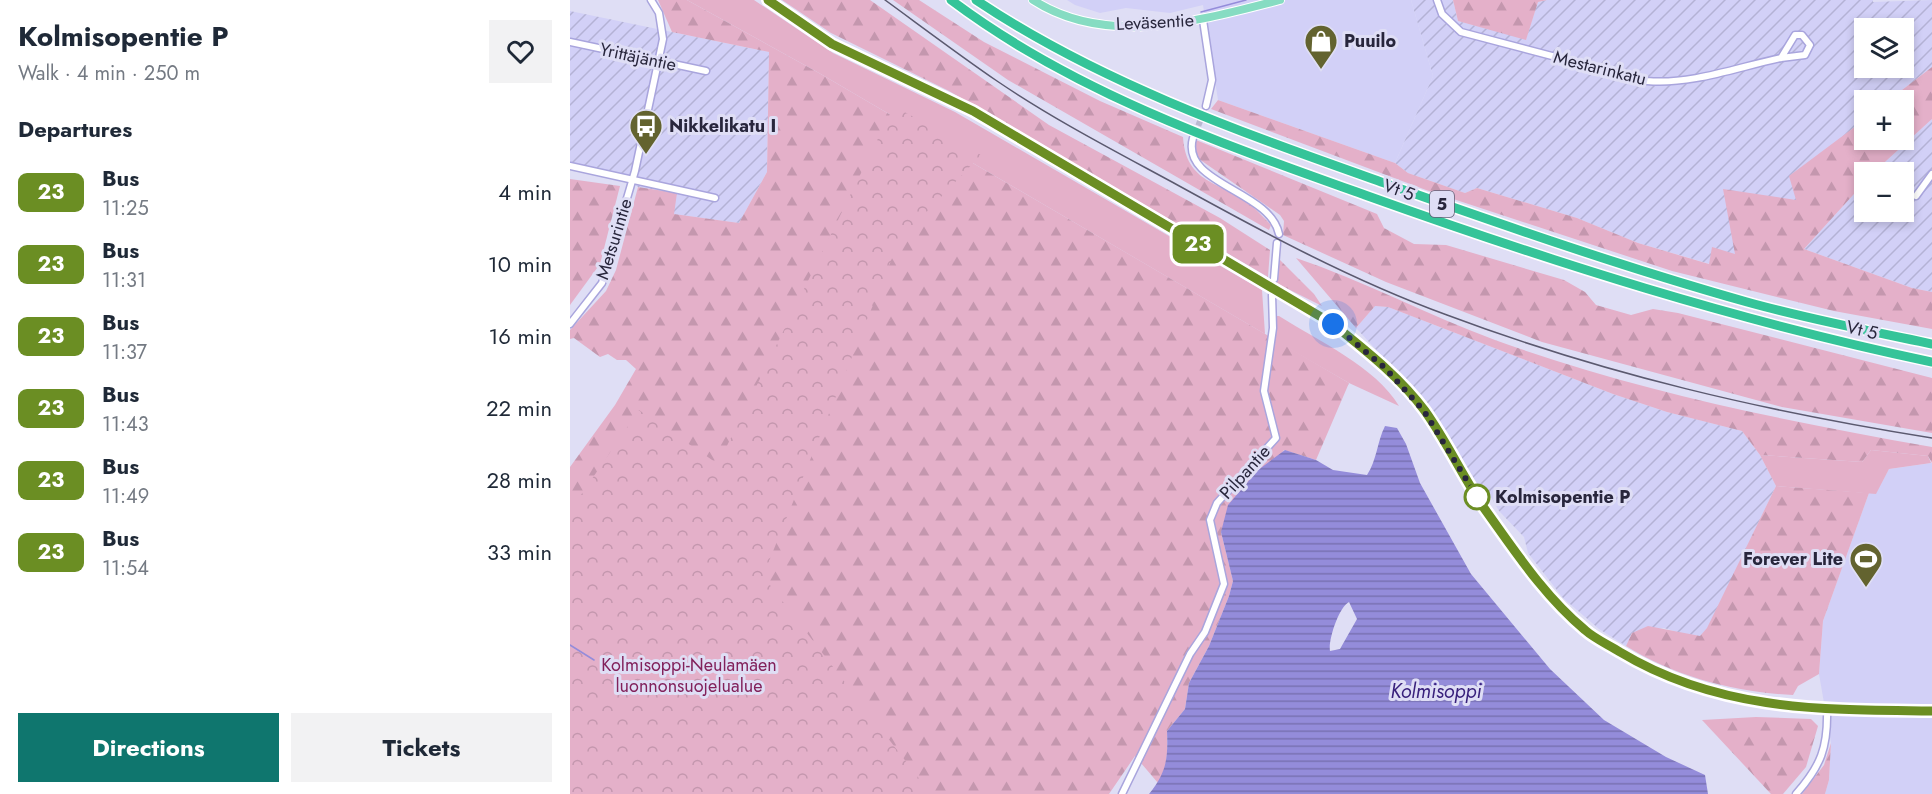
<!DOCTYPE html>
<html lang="en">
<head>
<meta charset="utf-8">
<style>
	:root { --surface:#fff; --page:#f2f2f3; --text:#1f2937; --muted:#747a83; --accent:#0f766e }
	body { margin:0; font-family:Jost,sans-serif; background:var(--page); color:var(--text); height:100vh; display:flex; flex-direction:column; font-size:22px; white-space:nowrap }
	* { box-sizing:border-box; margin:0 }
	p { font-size:20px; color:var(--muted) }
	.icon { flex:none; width:33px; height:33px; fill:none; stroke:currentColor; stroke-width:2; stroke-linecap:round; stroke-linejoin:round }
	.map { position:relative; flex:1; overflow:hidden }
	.drawer { display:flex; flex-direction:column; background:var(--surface); width:570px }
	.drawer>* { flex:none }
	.badge { padding:0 12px; border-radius:9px; font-size:21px; line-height:39px }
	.tools { position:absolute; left:1284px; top:18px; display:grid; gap:12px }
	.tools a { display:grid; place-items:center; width:60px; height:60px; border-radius:0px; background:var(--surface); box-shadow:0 3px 9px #0003; font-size:30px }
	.you { position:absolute; width:30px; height:30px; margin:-15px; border:4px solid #fff; border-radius:50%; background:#1a73e8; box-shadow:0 0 0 9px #1a73e833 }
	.map>.badge { position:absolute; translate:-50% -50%; box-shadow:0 0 0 3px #fff }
	h2 { padding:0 18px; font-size:22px; line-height:54px }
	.round { display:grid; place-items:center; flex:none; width:63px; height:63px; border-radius:0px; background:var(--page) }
	.summary { display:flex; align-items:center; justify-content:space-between; height:102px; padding:0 18px }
	h1 { font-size:28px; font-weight:700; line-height:45px }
	.cta { display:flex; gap:12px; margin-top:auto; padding:12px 18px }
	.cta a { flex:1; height:69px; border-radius:0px; background:var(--accent); color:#fff; font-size:24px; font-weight:700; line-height:69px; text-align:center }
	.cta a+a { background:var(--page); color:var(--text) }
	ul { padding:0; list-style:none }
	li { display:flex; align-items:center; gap:18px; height:72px; padding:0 18px }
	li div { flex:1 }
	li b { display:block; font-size:22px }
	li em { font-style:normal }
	li .badge { min-width:66px; font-weight:700; text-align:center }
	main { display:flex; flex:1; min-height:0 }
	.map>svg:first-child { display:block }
	.built { fill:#d2d0f7 }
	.industrial { fill:url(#industrial-furrows); fill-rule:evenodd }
	.green { fill:#e4b0c9 }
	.forest { fill:url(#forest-firs) }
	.park { fill:url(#park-crowns) }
	.water { fill:url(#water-rules); fill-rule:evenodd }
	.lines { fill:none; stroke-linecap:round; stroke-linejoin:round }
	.stream { stroke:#948cda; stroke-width:1.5 }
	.minor-tunnel { stroke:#bab9d0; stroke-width:6; stroke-dasharray:6 3; stroke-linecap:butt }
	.minor-casing { stroke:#a9a5dd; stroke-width:9 }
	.major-casing { stroke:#fff; stroke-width:10 }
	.highway-casing { stroke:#fff; stroke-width:12 }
	.minor { stroke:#fff; stroke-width:6 }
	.major { stroke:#86dcc2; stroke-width:8 }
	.highway { stroke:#35c499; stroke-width:9 }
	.rail { stroke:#5b596f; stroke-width:1.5 }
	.line-casing { stroke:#fff; stroke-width:14 }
	.line { stroke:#6b8e23; stroke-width:9 }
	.walk { stroke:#28263c; stroke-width:6; stroke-dasharray:0 10.8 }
	.stop-dot { fill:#fff; stroke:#6b8e23; stroke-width:3 }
	.labels { text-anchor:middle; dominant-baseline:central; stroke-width:6; stroke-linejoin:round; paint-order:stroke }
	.shield { fill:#dfdef5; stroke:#5f5d74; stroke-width:1.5 }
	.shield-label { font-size:16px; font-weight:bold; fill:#28263c }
	.street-label { font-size:18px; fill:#28263c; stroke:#dfdef5 }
	.poi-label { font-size:18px; font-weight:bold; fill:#28263c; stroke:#dfdef5; text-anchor:start }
	.stop-label { font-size:18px; font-weight:bold; fill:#28263c; stroke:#dfdef5; text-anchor:start }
	.park-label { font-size:18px; fill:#82215b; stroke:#dfdef5 }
	.water-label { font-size:20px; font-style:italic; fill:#39217c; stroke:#dfdef5 }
</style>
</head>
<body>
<main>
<section class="drawer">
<div class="summary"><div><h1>Kolmisopentie P</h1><p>Walk · 4 min · 250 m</p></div><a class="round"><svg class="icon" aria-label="heart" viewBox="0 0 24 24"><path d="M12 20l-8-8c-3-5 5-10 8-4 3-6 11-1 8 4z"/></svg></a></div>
<h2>Departures</h2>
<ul>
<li><span class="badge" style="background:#6b8e23;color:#fff">23</span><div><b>Bus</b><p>11:25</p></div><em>4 min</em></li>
<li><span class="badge" style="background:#6b8e23;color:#fff">23</span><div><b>Bus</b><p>11:31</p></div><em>10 min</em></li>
<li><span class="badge" style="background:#6b8e23;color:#fff">23</span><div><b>Bus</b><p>11:37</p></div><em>16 min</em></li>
<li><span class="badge" style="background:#6b8e23;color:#fff">23</span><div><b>Bus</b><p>11:43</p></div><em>22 min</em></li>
<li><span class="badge" style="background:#6b8e23;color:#fff">23</span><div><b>Bus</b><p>11:49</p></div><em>28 min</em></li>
<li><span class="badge" style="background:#6b8e23;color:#fff">23</span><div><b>Bus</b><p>11:54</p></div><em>33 min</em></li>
</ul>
<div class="cta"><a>Directions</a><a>Tickets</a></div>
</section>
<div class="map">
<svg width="1362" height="794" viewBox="0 0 1362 794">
	<defs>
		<pattern id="industrial-furrows" width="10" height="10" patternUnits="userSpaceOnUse" patternTransform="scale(1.5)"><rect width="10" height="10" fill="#d2d0f7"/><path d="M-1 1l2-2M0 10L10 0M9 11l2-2" fill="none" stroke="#b4b2d5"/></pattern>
		<pattern id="forest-firs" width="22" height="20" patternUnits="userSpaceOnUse" patternTransform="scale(1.5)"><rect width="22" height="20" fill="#e4b0c9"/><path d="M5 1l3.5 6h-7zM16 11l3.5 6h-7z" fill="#c497ae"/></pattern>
		<pattern id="park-crowns" width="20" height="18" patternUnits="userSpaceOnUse" patternTransform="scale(1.5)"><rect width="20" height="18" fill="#e4b0c9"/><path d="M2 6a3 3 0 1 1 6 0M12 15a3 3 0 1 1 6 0" fill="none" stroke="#c497ae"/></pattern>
		<pattern id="water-rules" width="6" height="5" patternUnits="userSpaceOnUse" patternTransform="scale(1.5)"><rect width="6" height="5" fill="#948cda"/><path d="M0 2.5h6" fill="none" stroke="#7972b2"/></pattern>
	</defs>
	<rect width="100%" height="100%" fill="#dfdef5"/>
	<g class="built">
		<polygon points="497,0 841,0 863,76 825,163 648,100 633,5 600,13 556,8 530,13 505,5"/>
		<polygon points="1362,463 1362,794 1255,794 1259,780 1261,743 1249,674 1253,621 1299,493 1306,493 1319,469"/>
	</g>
	<g class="industrial">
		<path d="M841 0H883L888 21 956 39 968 2 977 0H1303V2L1362 0V67L1319 100H1294V120L1270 139 1226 200 1166 254 1140 264 1068 243 1007 218 907 188 895 193 838 173 825 163 863 76ZM1294 28H1334V68H1294Z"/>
		<polygon points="0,11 199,52 197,172 169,223 103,214 106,193 68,187 46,172 0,162"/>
		<polygon points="1362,119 1362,292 1342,288 1234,249 1294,183 1294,212 1334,212 1334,172 1304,172"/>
		<polygon points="805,306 818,307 1043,394 1097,412 1172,431 1190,455 1206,486 1138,628 1130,636 1117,635 1094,628 1062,633 1056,646 1029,629 993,598 958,553 954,537 929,511 914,485 905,483 877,432 836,382 786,328"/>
	</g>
	<g class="green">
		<polygon points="117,0 184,0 263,53 385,112 692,290 695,334 249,73"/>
		<path d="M706 316H709C747 340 806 367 829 406L779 383 704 340Z"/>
		<polygon points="1301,450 1358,456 1361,463 1319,469 1306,494 1206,486 1190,455 1292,462"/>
	</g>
	<g class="forest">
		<path d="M88 0H117L249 73 779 383 746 460 714 450 651 532 663 581 659 596 639 646 619 683 615 709 597 731C597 747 599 769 588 783L565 756 539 794H0V467L45 405 66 369 56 360H47L38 354 30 357 4 338 0 339V330L36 291 46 270 68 187 107 193 104 214 169 223 197 172 199 52 102 32Z"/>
		<polygon points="212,0 300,0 479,125 650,218 700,250 698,277 379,91 261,33"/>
		<path d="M323 0H349L414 42 530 101 613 137C616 184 650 181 681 205 688 211 694 218 701 225L699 230 438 80Z"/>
		<polygon points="883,0 977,0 968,2 956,40 888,21"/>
		<polygon points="1362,67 1362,119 1304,172 1294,172 1294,183 1234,249 1342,288 1362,292 1362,329 1264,311 1102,271 856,190 641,109 648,100 825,163 838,173 895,193 907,188 1007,218 1068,243 1139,264 1142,247 1165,254 1153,189 1226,200 1219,176 1294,120 1294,140 1334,140 1334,100 1319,100"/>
		<polygon points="626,140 807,214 814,228 844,244 876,245 994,280 1015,292 1026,305 1061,315 1083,309 1108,313 1362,378 1362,433 1212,407 972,342 816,282 713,235 714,221 710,215 626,157"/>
		<polygon points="0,179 50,186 30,264 0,305"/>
		<path d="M726 258C794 281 858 315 925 340 1066 391 1215 421 1362 447V463L1358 456 1301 450 1292 462 1190 455 1172 431 1097 412 1043 394 818 307 805 306 786 328Z"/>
		<polygon points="709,259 744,294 752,306 706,283"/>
		<path d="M1206 486 1299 493 1253 621 1249 674 1228 686 1223 695C1164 692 1106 677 1056 646L1062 633 1078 626 1130 636 1137 628Z"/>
		<polygon points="1186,717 1241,719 1248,726 1236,767 1213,794 1201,794 1132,720"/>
		<polygon points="1261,743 1259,780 1255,794 1232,794 1254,765"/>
	</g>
	<polygon class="park" points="324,106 411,155 329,241 193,576 361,794 0,794 0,511 69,410 148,464"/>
	<path class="water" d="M815 426 827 428 836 444 850 483 901 574 980 669 1034 720 1096 757 1135 775 1138 794H579C597 772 598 758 597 731L615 709 619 683 639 646 659 596 663 581 651 532 658 505 688 470 715 450 746 460 763 470 797 475C807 460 807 442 815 426ZM779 602 787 619 770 649 760 651C758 640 769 607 779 602Z"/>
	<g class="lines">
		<g class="stream">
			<polyline points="631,12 676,0"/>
			<polyline points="0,645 24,660"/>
		</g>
		<polyline class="minor-tunnel" points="625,134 636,106"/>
		<defs>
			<g id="minor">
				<path d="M867 0 872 14 891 32 1077 81C1121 85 1168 67 1211 58L1235 55 1240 45 1232 35H1225L1211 58"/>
				<polyline points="633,20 642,80 636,106"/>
				<polyline points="0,42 136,71"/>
				<path d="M623 138C610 184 700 190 709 234"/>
				<polyline points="0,166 145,198"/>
				<polyline points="1346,196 1362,174"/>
				<polyline points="704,279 707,243"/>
				<polyline points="0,324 32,283 65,171 93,39 89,13 81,0"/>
				<polyline points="552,794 620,654 635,632 654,584 640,520 647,503 706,438 694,391 703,328 702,295"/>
				<path d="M1226 794C1251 766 1258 747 1257 710"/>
			</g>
			<g id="major">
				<path d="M198 0 262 44 403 111 763 324C795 351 830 377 855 411 872 436 885 464 902 489 917 513 934 537 951 560 1058 705 1197 709 1362 711"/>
				<path d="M463 0C537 48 632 20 710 0"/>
			</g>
			<g id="highway">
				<path d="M381 0C503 92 652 144 795 195 982 262 1167 321 1362 362"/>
				<path d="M406 0C531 84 676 134 817 184 936 226 1056 268 1177 302 1238 319 1300 331 1362 344"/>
			</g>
		</defs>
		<use href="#minor" class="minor-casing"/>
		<use href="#major" class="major-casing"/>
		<use href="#highway" class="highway-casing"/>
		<use href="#minor" class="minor"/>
		<use href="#major" class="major"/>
		<use href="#highway" class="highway"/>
		<path class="rail" d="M315 0C352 27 389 55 427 81 483 119 543 150 602 182 691 231 781 280 877 315 1037 375 1194 411 1362 438"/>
	</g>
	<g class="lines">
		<defs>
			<path id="line" d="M198 0 262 44 403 111 763 324C795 350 830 377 855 411 877 442 893 477 914 508 945 551 974 596 1015 630 1025 639 1039 645 1050 652 1148 711 1251 710 1362 711"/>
		</defs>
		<use href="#line" class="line-casing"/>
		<use href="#line" class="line"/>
		<polyline class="walk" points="763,324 815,368 854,411 907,497"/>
	</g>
	<defs>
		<symbol id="shop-pin" viewBox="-11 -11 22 30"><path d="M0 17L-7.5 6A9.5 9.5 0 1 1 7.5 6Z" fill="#63632f" stroke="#dfdef5"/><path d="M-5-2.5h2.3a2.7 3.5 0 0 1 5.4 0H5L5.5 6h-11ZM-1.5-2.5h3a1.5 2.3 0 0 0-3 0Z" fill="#fff"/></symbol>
		<symbol id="bus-pin" viewBox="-11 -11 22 30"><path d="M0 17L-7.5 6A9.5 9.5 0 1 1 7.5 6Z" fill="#63632f" stroke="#dfdef5"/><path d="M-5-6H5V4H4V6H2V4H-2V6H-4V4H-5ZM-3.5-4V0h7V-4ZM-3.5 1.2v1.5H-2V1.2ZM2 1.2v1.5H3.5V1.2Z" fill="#fff"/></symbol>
		<symbol id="stadium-pin" viewBox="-11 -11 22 30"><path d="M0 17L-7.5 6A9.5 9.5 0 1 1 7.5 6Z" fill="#63632f" stroke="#dfdef5"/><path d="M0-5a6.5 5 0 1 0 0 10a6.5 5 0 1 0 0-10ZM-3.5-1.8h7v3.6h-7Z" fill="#fff"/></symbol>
	</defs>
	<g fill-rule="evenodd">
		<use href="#shop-pin" x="732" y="22" width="38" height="52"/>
		<use href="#bus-pin" x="57" y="107" width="38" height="52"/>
		<use href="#stadium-pin" x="1277" y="540" width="38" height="52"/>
	</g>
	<circle class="stop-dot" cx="907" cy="497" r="12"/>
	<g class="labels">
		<rect class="shield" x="860" y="191" width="24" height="26" rx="4.5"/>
		<g class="shield-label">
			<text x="872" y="204">5</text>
		</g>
		<g class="street-label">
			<text transform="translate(585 22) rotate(-3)">Leväsentie</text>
			<text transform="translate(68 57) rotate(12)">Yrittäjäntie</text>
			<text transform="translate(1030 68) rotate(14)">Mestarinkatu</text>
			<text transform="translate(829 190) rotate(20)">Vt 5</text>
			<text transform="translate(44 239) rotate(-73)">Metsurintie</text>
			<text transform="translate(1292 330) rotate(13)">Vt 5</text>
			<text transform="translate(675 472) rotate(-48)">Pilpantie</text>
		</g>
		<g class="poi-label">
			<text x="774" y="41">Puuilo</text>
			<text x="99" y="126">Nikkelikatu I</text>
			<text x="1273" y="559" text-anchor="end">Forever Lite</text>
		</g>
		<g class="stop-label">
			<text x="925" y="497">Kolmisopentie P</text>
		</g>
		<g class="park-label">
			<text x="119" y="665">Kolmisoppi-Neulamäen<tspan x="119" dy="21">luonnonsuojelualue</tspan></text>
		</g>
		<g class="water-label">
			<text x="866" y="691">Kolmisoppi</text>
		</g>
	</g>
</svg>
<div class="tools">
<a><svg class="icon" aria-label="layers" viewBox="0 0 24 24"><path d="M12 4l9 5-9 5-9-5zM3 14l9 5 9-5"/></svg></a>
<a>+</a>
<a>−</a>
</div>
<div class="you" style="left:763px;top:324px"></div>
<b class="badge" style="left:628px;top:244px;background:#6b8e23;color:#fff">23</b>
</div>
</main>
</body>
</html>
